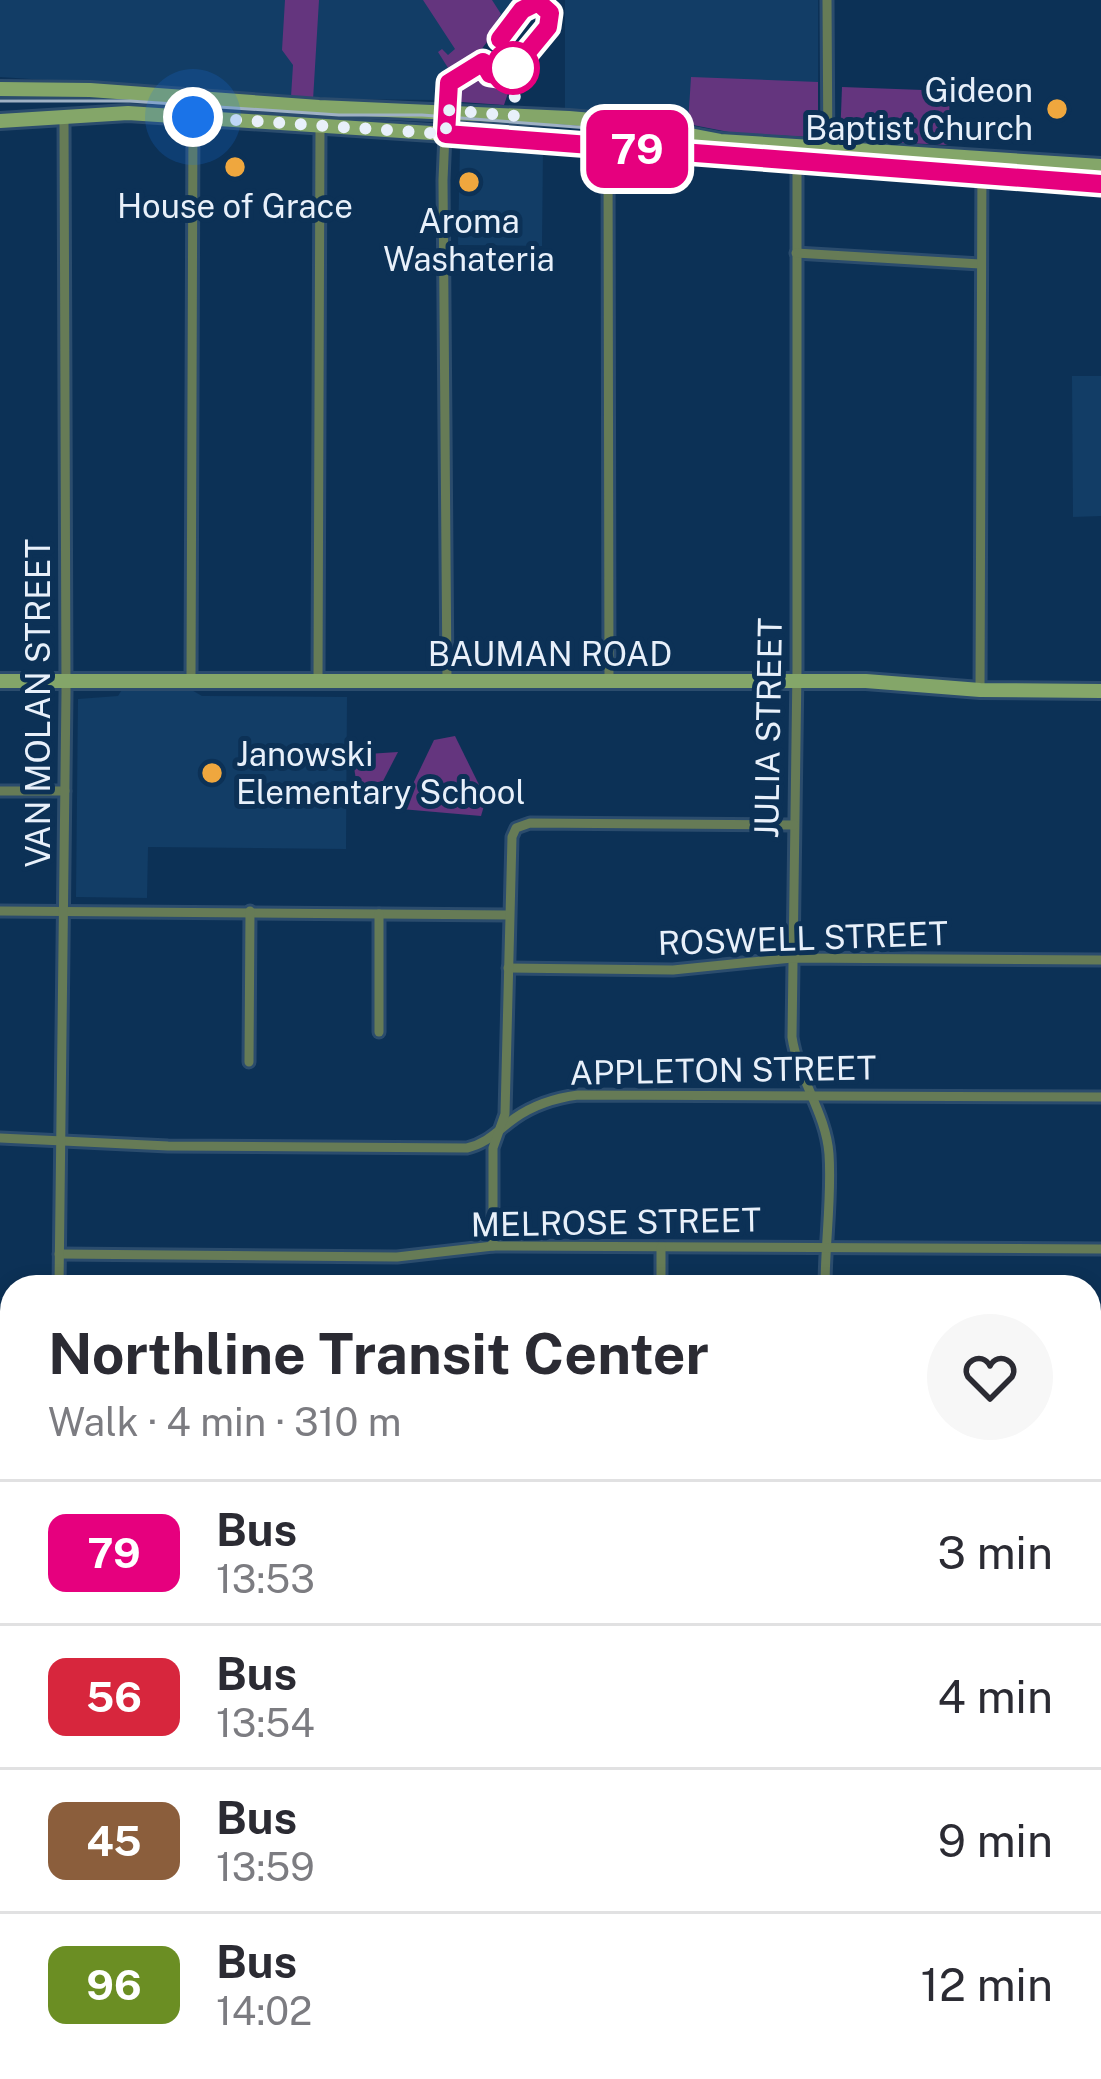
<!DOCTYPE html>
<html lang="en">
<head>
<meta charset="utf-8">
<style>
	:root { --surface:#fff; --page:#f7f7f7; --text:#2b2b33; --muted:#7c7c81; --line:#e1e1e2 }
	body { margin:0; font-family:"Public Sans",sans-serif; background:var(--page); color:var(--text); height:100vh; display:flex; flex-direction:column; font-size:45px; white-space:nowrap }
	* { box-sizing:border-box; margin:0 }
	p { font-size:39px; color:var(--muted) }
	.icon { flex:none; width:66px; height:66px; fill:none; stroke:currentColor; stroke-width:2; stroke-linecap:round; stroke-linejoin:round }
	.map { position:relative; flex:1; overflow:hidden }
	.details { position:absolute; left:0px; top:1275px; width:1101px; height:804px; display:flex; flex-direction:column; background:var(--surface); border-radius:36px 36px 0 0; box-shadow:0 6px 18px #0003 }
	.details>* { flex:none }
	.badge { padding:0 24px; border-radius:18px; font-size:42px; line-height:78px }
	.you { position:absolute; width:60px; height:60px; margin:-30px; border:9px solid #fff; border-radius:50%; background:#1a73e8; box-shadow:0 0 0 18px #1a73e833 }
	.map>.badge { position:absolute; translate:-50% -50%; box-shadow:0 0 0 6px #fff }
	.round { display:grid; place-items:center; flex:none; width:126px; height:126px; border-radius:63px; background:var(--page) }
	.summary { display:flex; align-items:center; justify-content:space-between; height:204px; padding:0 48px }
	h1 { font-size:57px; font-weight:700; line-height:90px }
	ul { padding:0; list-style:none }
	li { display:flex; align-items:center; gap:36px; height:144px; padding:0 48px; border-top:3px solid var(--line) }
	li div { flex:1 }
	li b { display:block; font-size:45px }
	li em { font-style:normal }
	li .badge { min-width:132px; font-weight:700; text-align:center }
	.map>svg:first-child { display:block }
	.built { fill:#123d66 }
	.green { fill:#64357e }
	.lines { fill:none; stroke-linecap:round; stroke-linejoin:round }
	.street-casing { stroke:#2b4c6d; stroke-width:15 }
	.secondary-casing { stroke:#2b4c6d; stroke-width:20 }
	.street { stroke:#667b56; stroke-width:9 }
	.secondary { stroke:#84a669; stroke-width:14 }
	.tram { stroke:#9fb1c4; stroke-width:3 }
	.line-casing { stroke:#fff; stroke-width:27 }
	.line { stroke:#e6007e; stroke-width:18 }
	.walk { stroke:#e8f0fa; stroke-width:12; stroke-dasharray:0 21.6 }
	.stop-dot { fill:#fff; stroke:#e6007e; stroke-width:6 }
	.poi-dot { fill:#efa73e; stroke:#0c3156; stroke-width:4.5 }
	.labels { text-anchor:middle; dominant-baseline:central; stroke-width:10; stroke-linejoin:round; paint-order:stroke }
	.poi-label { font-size:33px; fill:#e8f0fa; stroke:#0c3156 }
	.street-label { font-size:33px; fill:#e8f0fa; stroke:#0c3156 }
</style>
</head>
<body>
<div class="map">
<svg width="1101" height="2079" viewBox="0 0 1101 2079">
	<rect width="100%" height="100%" fill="#0c3156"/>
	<g class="built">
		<polygon points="0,0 516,0 479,51 440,82 436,100 341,99 0,77"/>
		<polygon points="565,0 818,0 818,133 810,137 734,133 648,117 565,110"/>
		<polygon points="460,143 543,148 542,246 458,245"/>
		<polygon points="1072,376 1101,376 1101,516 1073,517"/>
		<polygon points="125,685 183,685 202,696 347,697 346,849 148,847 147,898 76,897 78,699 118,696"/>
		<polygon points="1089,1535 1101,1535 1098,1895 1089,1895"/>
	</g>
	<g class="green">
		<polygon points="285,0 319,0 313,100 291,97 293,65 282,50"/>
		<polygon points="423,0 492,0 501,14 496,22 498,28 480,51 450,71 438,52 442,49 448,55 455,49"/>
		<polygon points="533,55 536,59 508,93 504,105 461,102 456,97 459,82 475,72 485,80 505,84"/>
		<polygon points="691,77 818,82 818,133 810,137 734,133 688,124"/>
		<polygon points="842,87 950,91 948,145 840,140"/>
		<polygon points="455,736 486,799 481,816 401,809 434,740"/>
		<polygon points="398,752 383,781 357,786 352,755"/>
	</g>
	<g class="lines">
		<defs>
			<g id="street">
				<polyline points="827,0 828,163"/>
				<polyline points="446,111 443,180 447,681"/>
				<polyline points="608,146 609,680"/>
				<path d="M797 162V668L792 1037C798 1078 826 1113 829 1154 832 1197 825 1243 825 1287"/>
				<polyline points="796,253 980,264"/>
				<polyline points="191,681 193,117"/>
				<polyline points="318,683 320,126"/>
				<polyline points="980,690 982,159"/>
				<polyline points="0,791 65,791"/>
				<polyline points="0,911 509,915"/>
				<polyline points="379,914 379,1032"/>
				<polyline points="508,968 673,970 792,958 1101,960"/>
				<polyline points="249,1062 250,911"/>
				<path d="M0 1138 168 1146 467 1148C488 1143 498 1130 515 1118 535 1104 555 1098 578 1095L1101 1097"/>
				<polyline points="493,1246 493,1148 505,1114 512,837 516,828 530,823 794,825"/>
				<polyline points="59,1254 397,1257 493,1246 1101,1249"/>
				<polyline points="59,1287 66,692 64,119"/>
				<polyline points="661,1287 661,1248"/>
				<polyline points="1089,1370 1101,1370"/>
				<polyline points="0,1384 12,1384"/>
				<polyline points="1089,1441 1101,1441"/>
				<polyline points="1089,1501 1101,1501"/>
				<polyline points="132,2079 132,2067"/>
				<polyline points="308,2079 308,2067"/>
				<polyline points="481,2079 481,2067"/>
				<polyline points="657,2079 657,2067"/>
				<polyline points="959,2079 960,2067"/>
			</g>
			<g id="secondary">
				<polyline points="0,89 90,90 319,107 569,118 626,123 720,141 1101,166"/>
				<polyline points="0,121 128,113 568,142 709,157 1101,184"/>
				<polyline points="0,681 866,681 980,690 1101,691"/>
				<polyline points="1089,1903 1101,1903"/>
				<polyline points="0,1917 12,1916"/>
				<polyline points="1089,1925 1101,1925"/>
				<polyline points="0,1935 12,1935"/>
			</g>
		</defs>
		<use href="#street" class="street-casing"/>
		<use href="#secondary" class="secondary-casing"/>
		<use href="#street" class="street"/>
		<use href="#secondary" class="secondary"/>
		<polyline class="tram" points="0,101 130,101 339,115 422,115 642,132"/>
	</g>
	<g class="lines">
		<defs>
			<polyline id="line" points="500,39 522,10 538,2 550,13 548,27 510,73 504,76 490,74 483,62 449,83 446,134 1101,184"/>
		</defs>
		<use href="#line" class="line-casing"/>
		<use href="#line" class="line"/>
		<polyline class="walk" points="193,117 446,134 446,110 516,116 513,68"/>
	</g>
	<circle class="stop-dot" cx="513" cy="68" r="24"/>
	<g class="poi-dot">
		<circle cx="1057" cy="109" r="12"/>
		<circle cx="235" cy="167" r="12"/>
		<circle cx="469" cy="182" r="12"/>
		<circle cx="212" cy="773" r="12"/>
	</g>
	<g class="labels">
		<g class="poi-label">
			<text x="1033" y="90" text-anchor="end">Gideon<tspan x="1033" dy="38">Baptist Church</tspan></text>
			<text x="235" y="206">House of Grace</text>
			<text x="469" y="221">Aroma<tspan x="469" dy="38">Washateria</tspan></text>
			<text x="236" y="754" text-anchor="start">Janowski<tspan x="236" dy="38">Elementary School</tspan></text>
		</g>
		<g class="street-label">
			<text x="550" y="654">BAUMAN ROAD</text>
			<text transform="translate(38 703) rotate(-90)">VAN MOLAN STREET</text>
			<text transform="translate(768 728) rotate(-89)">JULIA STREET</text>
			<text transform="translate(803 938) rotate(-2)">ROSWELL STREET</text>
			<text transform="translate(723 1070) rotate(-1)">APPLETON STREET</text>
			<text transform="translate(616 1222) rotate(-1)">MELROSE STREET</text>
		</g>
	</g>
</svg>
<div class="you" style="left:193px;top:117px"></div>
<b class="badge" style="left:637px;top:149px;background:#e6007e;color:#fff">79</b>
<section class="details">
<div class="summary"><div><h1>Northline Transit Center</h1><p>Walk · 4 min · 310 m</p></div><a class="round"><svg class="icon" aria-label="heart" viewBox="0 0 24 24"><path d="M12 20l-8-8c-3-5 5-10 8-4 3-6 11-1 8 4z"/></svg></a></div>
<ul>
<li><span class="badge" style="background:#e6007e;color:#fff">79</span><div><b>Bus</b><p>13:53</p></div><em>3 min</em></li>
<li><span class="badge" style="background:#d7263d;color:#fff">56</span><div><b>Bus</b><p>13:54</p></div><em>4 min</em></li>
<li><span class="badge" style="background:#8b5e3c;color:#fff">45</span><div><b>Bus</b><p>13:59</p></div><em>9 min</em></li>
<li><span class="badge" style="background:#6b8e23;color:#fff">96</span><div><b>Bus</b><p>14:02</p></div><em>12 min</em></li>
</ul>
</section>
</div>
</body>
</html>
